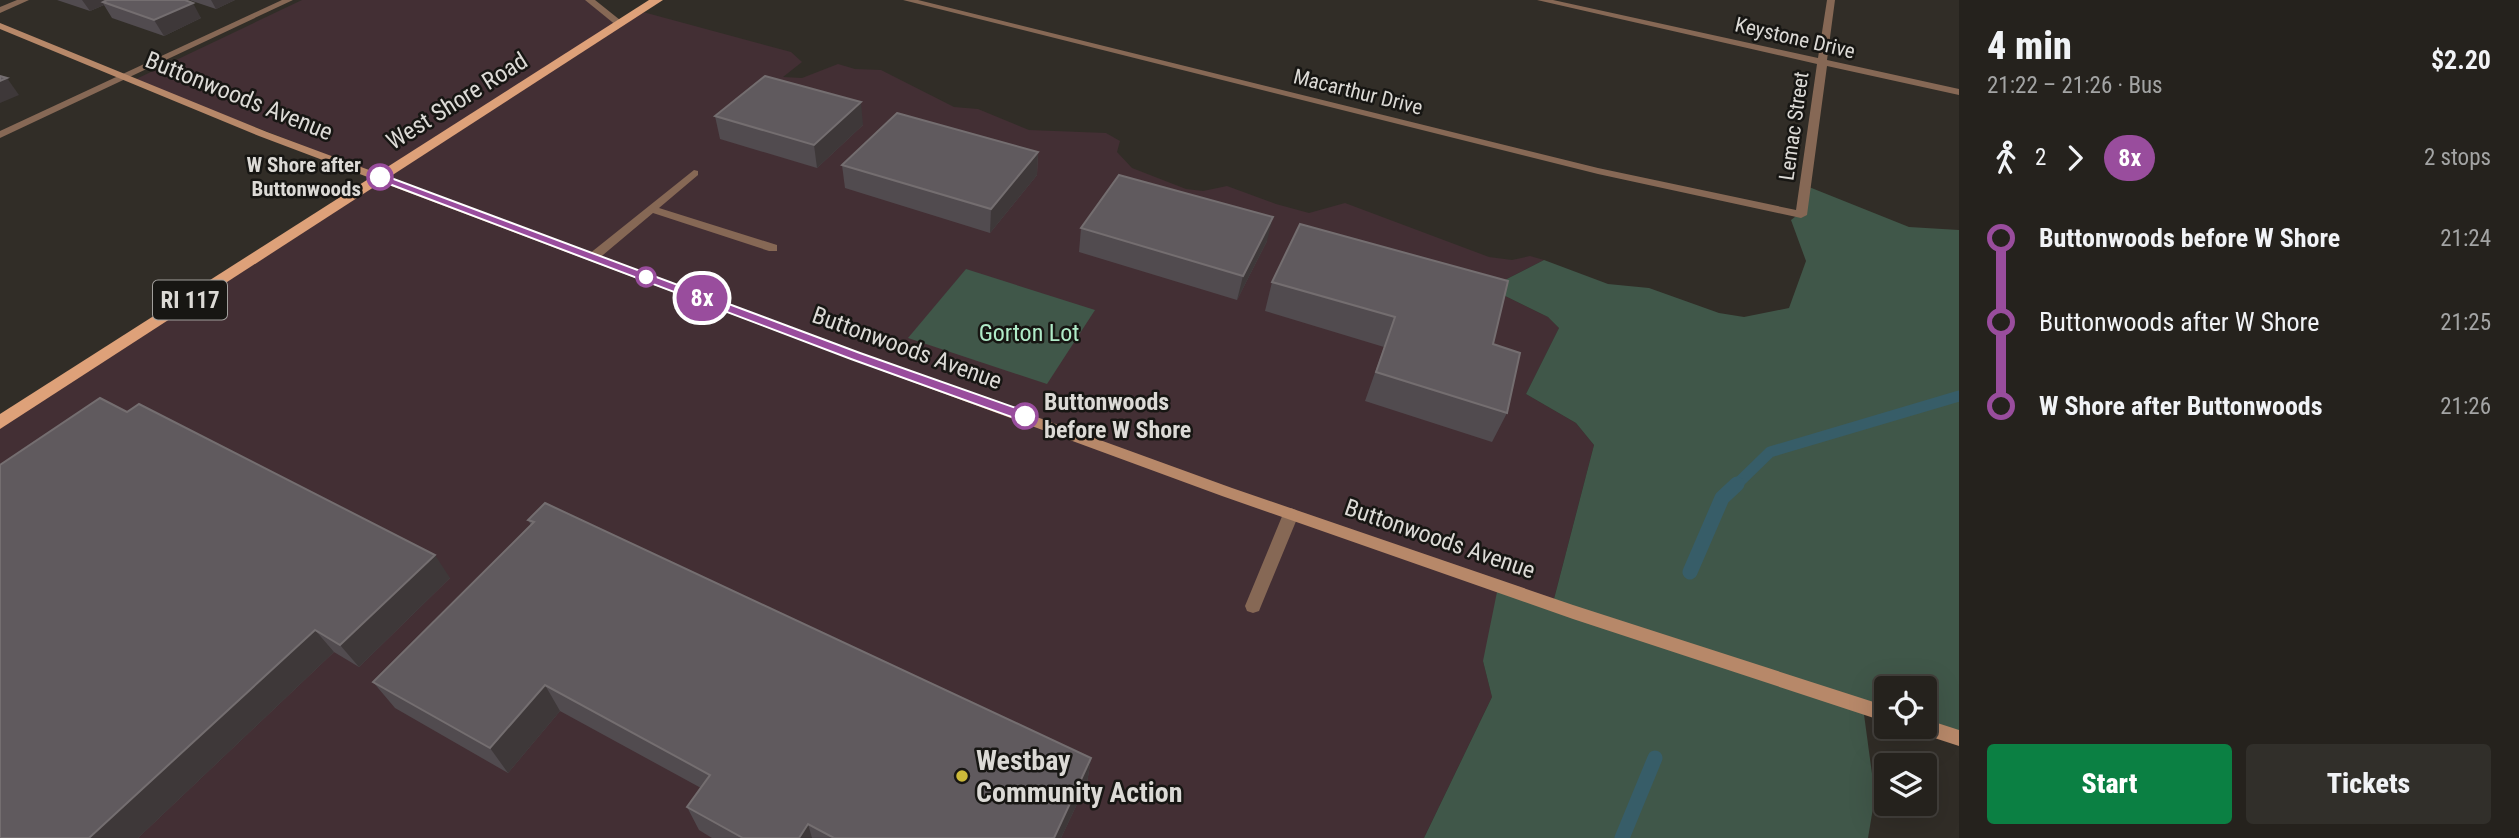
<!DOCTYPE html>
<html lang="en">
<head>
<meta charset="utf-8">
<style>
	:root { --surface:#25221d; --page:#312f2a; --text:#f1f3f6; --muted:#a3a4a4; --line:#423f3b; --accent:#0b8043 }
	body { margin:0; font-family:"Roboto Condensed",sans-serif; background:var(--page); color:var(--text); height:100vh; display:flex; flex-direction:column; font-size:26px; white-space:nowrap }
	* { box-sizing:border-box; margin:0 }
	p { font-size:23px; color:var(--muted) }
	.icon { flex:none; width:38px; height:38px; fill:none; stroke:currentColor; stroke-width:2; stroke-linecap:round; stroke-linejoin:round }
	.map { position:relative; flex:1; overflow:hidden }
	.side { display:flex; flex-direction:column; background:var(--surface); width:560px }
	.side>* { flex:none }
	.badge { padding:0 14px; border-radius:23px; font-size:24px; line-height:46px }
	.fabs { position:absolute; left:1874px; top:676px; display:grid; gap:14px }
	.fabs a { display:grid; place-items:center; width:63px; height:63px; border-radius:7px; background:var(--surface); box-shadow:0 7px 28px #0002,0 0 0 2px var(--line); font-size:35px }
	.map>.badge { position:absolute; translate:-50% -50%; box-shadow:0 0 0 4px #fff }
	.legs { display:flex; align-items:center; gap:10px; height:77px; padding:0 28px; font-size:23px }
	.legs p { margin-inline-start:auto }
	.headline { display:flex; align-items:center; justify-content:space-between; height:119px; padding:0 28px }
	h1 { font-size:38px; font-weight:800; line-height:52px }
	.cta { display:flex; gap:14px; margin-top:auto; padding:14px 28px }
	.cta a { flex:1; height:80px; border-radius:7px; background:var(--accent); color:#fff; font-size:28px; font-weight:800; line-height:80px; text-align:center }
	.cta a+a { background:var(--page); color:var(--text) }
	ul { padding:0 28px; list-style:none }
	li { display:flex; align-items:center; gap:24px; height:84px; font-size:26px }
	li i { display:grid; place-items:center; width:10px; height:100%; margin:0 9px; background:currentColor }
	li i::after { content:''; width:18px; height:18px; margin:-9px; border:5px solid; border-radius:50%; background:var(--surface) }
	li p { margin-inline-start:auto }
	li:first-child i { background:linear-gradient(#0000 50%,currentColor 0) }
	li:last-child i { background:linear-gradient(currentColor 50%,#0000 0) }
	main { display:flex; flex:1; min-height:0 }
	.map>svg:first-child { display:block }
	.commercial { fill:#432f34 }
	.green { fill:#405749 }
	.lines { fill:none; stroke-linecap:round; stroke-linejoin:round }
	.stream-far1 { stroke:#375d68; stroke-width:11 }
	.stream { stroke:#375d68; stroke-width:15 }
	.lane { fill:#866855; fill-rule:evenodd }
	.street { fill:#866855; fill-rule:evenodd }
	.secondary { fill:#b78869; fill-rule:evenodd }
	.primary { fill:#dea179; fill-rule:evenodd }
	.wall { fill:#514b4f }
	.shaded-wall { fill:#3e3839 }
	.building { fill:#605a5e; stroke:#746e70; stroke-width:2 }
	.line-1 { fill:#994d9d; stroke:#fff; stroke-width:2 }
	.stop-1-dot { fill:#fff; stroke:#994d9d; stroke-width:3.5 }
	.poi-dot { fill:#ccb939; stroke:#171613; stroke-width:2.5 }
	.labels { text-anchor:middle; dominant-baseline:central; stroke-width:5; stroke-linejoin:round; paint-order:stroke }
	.far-street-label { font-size:21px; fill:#dcdad6; stroke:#171613 }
	.far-stop-label { font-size:21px; font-weight:bold; fill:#dcdad6; stroke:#171613; text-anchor:end }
	.shield { fill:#171613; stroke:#a19f9c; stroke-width:2 }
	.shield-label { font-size:23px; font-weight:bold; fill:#dcdad6 }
	.street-label { font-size:24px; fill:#dcdad6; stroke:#171613 }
	.park-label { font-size:24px; fill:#b0ebc8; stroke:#171613 }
	.stop-label { font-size:24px; font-weight:bold; fill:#dcdad6; stroke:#171613; text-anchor:start }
	.near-poi-label { font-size:28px; font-weight:bold; fill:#dcdad6; stroke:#171613; text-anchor:start }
</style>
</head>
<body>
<main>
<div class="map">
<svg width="1959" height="838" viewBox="0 0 1959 838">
	<rect width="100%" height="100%" fill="#312d27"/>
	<polygon class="commercial" points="302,0 588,0 620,20 643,12 791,52 802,62 783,77 802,78 838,64 855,69 881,70 954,107 978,109 1029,130 1106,133 1120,141 1117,152 1132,168 1186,189 1203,191 1227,186 1276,204 1309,213 1345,203 1489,257 1512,260 1530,256 1544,260 1489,288 1548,317 1559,328 1526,394 1576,423 1594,445 1554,599 1483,661 1492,697 1424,838 0,838 0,420 376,174 134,80"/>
	<g class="green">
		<polygon points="1804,185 1909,227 1959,230 1959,734 1925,723 1925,688 1886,688 1886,711 1863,707 1875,796 1868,838 1424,838 1492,697 1483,661 1498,587 1554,599 1594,445 1576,423 1526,394 1559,328 1548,317 1489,288 1544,260 1608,284 1649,288 1719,313 1744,317 1789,308 1806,261 1791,220 1800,213"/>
		<polygon points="966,269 1095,310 1047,384 908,338"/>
	</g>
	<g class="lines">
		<polyline class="stream-far1" points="1735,486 1770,452 1959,396"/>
		<g class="stream">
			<polyline points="1690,572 1722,498 1737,484"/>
			<polyline points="1622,838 1655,758"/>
		</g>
		<g class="lane">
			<polygon points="694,170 698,171 698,175 659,208 777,245 777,251 769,251 653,213 597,260 589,260 587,257 589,254"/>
			<polygon points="1291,508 1296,510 1299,514 1261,606 1259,611 1253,613 1247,611 1245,606 1283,514 1286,510"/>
		</g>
		<g class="street">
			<polygon points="17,0 29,0 0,13 0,7"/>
			<polygon points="282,0 293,0 0,138 0,131"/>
			<polygon points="585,0 595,0 625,24 617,26"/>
			<polygon points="903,0 918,0 1598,168 1796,210 1817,64 1537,0 1553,0 1818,58 1827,0 1835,0 1827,60 1959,89 1959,95 1827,66 1807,215 1801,218 1598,174"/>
		</g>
		<g class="secondary">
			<polygon points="0,23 267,132 860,353 1232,488 1573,605 1886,706 1886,722 1573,619 1222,496 850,359 259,136 0,29"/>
			<polygon points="1925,719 1959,730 1959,746 1916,732 1913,726 1925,726"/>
		</g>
		<polygon class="primary" points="649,0 663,0 0,429 0,414"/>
	</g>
	<g class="wall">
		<polygon points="57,0 185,0 201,18 164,36 112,18 104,5 90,11"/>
		<polygon points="189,0 235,0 216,9"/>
		<polygon points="715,116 863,125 817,168 720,139"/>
		<polygon points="1038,152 1037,175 990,233 845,188 842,165"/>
		<polygon points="1081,228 1267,241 1237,300 1079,252"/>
		<polygon points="1272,282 1493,344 1507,413 1492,442 1365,401 1384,347 1265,311"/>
		<polygon points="0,465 450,578 359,667 334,652 138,838 0,838"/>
		<polygon points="528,520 1091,758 1087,783 1061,838 712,838 699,830 687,807 701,788 560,711 508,773 395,708 373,682 531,525"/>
	</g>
	<g class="shaded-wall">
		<polygon points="82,0 116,0 103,2 104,5 90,11"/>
		<polygon points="211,0 235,0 216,9"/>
		<polygon points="193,3 201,18 164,36 154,20"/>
		<polygon points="7,78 19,95 0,103 0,81"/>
		<polygon points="861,102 863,125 817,168 814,145"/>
		<polygon points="1038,152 1037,175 990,233 991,209"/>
		<polygon points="1273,217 1267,241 1237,300 1243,276"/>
		<polygon points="435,555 450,578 359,667 340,645"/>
		<polygon points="315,630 334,652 138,838 89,838"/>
		<polygon points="545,685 560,711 508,773 490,748"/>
		<polygon points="1091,758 1087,783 1061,838 1054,838"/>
		<polygon points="808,824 812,838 799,838"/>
	</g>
	<g class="building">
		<polygon points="107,0 185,0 193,3 154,20 103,2"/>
		<polygon points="0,76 7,78 0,81"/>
		<polygon points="765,76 861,102 814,145 715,116"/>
		<polygon points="897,113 1038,152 991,209 842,165"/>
		<polygon points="1119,175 1273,217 1243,276 1081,228"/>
		<polygon points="1300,224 1508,281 1493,344 1520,353 1507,413 1376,372 1395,317 1272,282"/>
		<polygon points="100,398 127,412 139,404 435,555 340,645 315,630 89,838 0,838 0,465"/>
		<polygon points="545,503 1091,758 1054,838 834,838 808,824 799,838 743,838 687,807 710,775 545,685 490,748 373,682 534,522 528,520"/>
	</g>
	<polygon class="line-1" points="376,175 383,175 860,353 1030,413 1032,416 1030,420 1020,420 851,359 376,179"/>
	<g class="stop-1-dot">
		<circle cx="380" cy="177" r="12"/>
		<circle cx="646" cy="277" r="9"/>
		<circle cx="1025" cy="416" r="12"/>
	</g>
	<circle class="poi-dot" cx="962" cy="776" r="7"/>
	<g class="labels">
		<g class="far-street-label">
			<text transform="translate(1795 38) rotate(13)">Keystone Drive</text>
			<text transform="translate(1358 92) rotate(14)">Macarthur Drive</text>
			<text transform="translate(1794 126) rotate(-82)">Lemac Street</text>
		</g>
		<g class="far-stop-label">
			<text x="361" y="165">W Shore after<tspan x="361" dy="24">Buttonwoods</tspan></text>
		</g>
		<rect class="shield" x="153" y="280.5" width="74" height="39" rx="5"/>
		<g class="shield-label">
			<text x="190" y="300">RI 117</text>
		</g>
		<g class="street-label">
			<text transform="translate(239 96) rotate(22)">Buttonwoods Avenue</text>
			<text transform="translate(457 101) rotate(-32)">West Shore Road</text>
			<text transform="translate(907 348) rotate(20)">Buttonwoods Avenue</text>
			<text transform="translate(1440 539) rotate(19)">Buttonwoods Avenue</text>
		</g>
		<g class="park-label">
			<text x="1029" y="333">Gorton Lot</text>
		</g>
		<g class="stop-label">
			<text x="1044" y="402">Buttonwoods<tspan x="1044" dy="28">before W Shore</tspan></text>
		</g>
		<g class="near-poi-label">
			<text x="976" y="760">Westbay<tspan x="976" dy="32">Community Action</tspan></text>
		</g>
	</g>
</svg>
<div class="fabs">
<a><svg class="icon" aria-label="locate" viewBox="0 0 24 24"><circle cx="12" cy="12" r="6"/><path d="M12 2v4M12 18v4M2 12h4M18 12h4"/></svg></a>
<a><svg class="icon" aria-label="layers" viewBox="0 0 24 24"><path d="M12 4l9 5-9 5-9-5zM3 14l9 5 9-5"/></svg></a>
</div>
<b class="badge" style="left:702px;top:298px;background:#994d9d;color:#fff">8x</b>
</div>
<section class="side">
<div class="headline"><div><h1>4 min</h1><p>21:22 – 21:26 · Bus</p></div><b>$2.20</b></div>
<div class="legs"><svg class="icon" aria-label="walk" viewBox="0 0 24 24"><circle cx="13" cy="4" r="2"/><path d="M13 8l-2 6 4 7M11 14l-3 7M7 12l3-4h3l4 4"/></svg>2<svg class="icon" aria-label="forward" viewBox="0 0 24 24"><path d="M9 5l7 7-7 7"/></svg><b class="badge" style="background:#994d9d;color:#fff">8x</b><p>2 stops</p></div>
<ul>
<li><i style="color:#994d9d"></i><b>Buttonwoods before W Shore</b><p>21:24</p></li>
<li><i style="color:#994d9d"></i><span>Buttonwoods after W Shore</span><p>21:25</p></li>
<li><i style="color:#994d9d"></i><b>W Shore after Buttonwoods</b><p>21:26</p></li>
</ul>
<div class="cta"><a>Start</a><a>Tickets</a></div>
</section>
</main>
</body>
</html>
